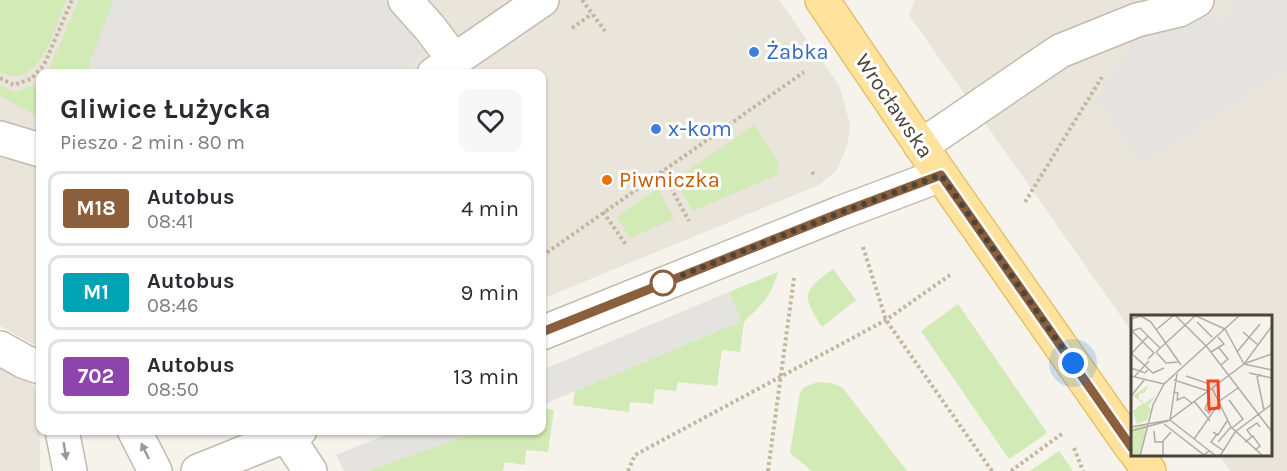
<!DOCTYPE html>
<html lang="pl">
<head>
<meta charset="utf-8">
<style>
	:root { --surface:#fff; --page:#f7f7f7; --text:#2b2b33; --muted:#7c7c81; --line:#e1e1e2 }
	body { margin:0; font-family:Karla,sans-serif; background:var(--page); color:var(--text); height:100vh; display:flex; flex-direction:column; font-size:22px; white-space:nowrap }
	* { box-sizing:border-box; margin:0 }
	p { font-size:20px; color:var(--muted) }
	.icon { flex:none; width:33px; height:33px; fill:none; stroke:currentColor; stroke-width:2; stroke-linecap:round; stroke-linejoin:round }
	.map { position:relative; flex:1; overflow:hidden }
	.drawer { position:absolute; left:36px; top:69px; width:510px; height:366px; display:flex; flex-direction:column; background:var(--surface); border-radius:12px; box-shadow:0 2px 4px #0004 }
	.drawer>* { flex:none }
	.badge { padding:0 12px; border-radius:4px; font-size:21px; line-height:39px }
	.you { position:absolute; width:30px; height:30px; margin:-15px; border:4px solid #fff; border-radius:50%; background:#1a73e8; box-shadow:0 0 0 9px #1a73e833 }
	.map>.badge { position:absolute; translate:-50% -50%; box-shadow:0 0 0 3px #fff }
	.round { display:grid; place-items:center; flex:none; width:63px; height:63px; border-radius:12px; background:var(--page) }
	.overview { display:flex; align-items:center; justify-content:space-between; height:102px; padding:0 24px }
	h1 { font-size:28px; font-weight:700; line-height:45px }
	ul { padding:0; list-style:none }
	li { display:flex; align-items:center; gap:18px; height:75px; margin:0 12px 9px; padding:0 12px; border:3px solid var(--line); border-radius:12px }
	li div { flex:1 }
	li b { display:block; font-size:22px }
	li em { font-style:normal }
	li .badge { min-width:66px; font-weight:700; text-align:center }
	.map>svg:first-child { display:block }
	.residential { fill:#eae5da }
	.green { fill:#d2eab5 }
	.parking { fill:#e5e3e0 }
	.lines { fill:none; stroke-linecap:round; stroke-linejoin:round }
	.minor-casing { stroke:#c2bbae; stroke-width:36 }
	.major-casing { stroke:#e6c16a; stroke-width:36 }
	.path { stroke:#c4b79f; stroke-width:4; stroke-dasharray:3 3; stroke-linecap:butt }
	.minor { stroke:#fff; stroke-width:33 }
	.major { stroke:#ffe39c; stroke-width:33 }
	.oneway { fill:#9c9892 }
	.line-casing { stroke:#fff; stroke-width:14 }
	.line { stroke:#8b5e3c; stroke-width:9 }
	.walk { stroke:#4b4439; stroke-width:6; stroke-dasharray:0 10.8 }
	.shop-dot { fill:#3f7fe0; stroke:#fff; stroke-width:2 }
	.food-dot { fill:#e8710a; stroke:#fff; stroke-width:2 }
	.stop-dot { fill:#fff; stroke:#8b5e3c; stroke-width:3 }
	.labels { text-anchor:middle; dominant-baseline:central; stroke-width:6; stroke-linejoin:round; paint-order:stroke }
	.shop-label { font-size:22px; fill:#366cbe; stroke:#fff; text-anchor:start }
	.street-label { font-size:22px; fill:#4b4439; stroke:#fff }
	.food-label { font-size:22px; fill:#c56008; stroke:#fff; text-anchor:start }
	.inset-road { fill:none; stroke:#b2ada4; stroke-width:1.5 }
	.view { fill:#fc3f1d; fill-opacity:0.15; stroke:#fc3f1d; stroke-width:3 }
	.inset-edge { fill:none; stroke:#4b4439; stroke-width:3 }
</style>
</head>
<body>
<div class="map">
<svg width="1287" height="471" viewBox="0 0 1287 471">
	<rect width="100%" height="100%" fill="#f6f3ec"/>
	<g class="residential">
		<polygon points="0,0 779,0 839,85 850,124 847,147 836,171 819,185 542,299 542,74 40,74 40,348 0,326"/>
		<polygon points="915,0 1287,0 1287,471 1230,471 1219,455 1270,454 1270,316 1132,316 1132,332 909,15"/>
		<polygon points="0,361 20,372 30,381 40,398 40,471 0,471"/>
	</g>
	<g class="green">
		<path d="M0 0H66C55 27 40 93 0 72Z"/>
		<polygon points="79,0 114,0 87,73 47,74"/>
		<polygon points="40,79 40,118 0,96 0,85 14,92 35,85"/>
		<polygon points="755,125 779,164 777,175 693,211 675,179"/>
		<polygon points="658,188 674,219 630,238 617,217"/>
		<path d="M833 269 856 300 822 327C801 294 802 292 833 269Z"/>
		<path d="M778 272C769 300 763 303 744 322L740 352 722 350 717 386 678 382 676 391 655 389 653 404 630 402 629 412 573 405 575 391 741 321 729 292Z"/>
		<polygon points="958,304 1047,433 1009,459 921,331"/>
		<polygon points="818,382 831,383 842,387 907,471 812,471 790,453 800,393 804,387"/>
		<polygon points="542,408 554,410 548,452 526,450 525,465 505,462 503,471 367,471 477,431 542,430"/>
		<polygon points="1059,451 1073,471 1030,471"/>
	</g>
	<g class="parking">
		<polygon points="114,0 383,0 390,5 424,53 397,74 112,74 89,64"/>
		<polygon points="1239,0 1287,0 1287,68 1143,164 1097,99 1141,29 1206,10 1218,24"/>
		<polygon points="729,292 741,321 542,405 542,370"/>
		<polygon points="395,431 395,430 480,431 367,471 344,471 336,455"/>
	</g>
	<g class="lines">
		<defs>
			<g id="minor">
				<polyline points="405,0 430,28 454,60"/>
				<polyline points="434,74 542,0"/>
				<polyline points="0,138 40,150"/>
				<polyline points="921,146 1060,51 1137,20 1179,10 1197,0"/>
				<polyline points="542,333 840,213 941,175"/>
				<polyline points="0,348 25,362 40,367"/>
				<polyline points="62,430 70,471"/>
				<polyline points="134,430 155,471"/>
				<polyline points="287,436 310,471"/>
				<polyline points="198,471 300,430"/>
			</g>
			<g id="major">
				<polyline points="822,0 941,175 1132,448"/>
				<polyline points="1137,454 1149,471"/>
			</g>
		</defs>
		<use href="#minor" class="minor-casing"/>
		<use href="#major" class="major-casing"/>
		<g class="path">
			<polyline points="582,0 605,31"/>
			<polyline points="572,28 592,14"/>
			<polyline points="0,78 14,85 31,79 44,65 72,0"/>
			<polyline points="662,172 689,221"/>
			<polyline points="812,172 815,176"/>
			<polyline points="1025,202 1102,77"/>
			<polyline points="603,212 627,246"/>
			<polyline points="863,247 886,320 992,471"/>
			<polyline points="542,256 804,72"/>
			<polyline points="1074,448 1083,471"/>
			<polyline points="628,471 635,455 886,320 950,275"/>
			<polyline points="768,471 794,278"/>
			<polyline points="1011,471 1063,433"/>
		</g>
		<use href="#minor" class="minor"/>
		<use href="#major" class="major"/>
	</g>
	<defs><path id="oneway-solid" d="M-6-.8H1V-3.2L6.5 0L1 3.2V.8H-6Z" transform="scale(1.5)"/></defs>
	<g class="oneway">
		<use href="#oneway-solid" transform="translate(65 451) rotate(81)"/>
		<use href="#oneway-solid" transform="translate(145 451) rotate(-116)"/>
	</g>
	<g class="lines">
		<defs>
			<polyline id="line" points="542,332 840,213 941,175 1132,448"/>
		</defs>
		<use href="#line" class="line-casing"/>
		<use href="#line" class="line"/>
		<polyline class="walk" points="663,283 840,213 941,175 1073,363"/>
	</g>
	<g class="shop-dot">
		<circle cx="754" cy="52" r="6"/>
		<circle cx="656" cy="129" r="6"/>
	</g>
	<circle class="food-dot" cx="607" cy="180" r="6"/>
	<circle class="stop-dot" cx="663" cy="283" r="12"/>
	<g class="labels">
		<g class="shop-label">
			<text x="766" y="52">Żabka</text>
			<text x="668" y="129">x-kom</text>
		</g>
		<g class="street-label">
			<text transform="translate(894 106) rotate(56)">Wrocławska</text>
		</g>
		<g class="food-label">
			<text x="619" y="180">Piwniczka</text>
		</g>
	</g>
	<g transform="translate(1131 315)">
		<rect width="141" height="141" fill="#f6f3ec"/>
		<path d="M16 71 17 72 13 78 8 79V85H11L13 89 25 80 17 91 20 94 16 105 6 109 2 96 12 88 2 81ZM16 108 9 141H1L0 114Z" fill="#d2eab5"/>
		<path class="inset-road" d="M44 0 76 32 141 117M63 0 94 14 113 49M0 4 10 1 20 7 50 50M66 7 81 22M26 14 43 0M1 16 23 38 17 44M1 16 9 13 29 33M112 17 127 30M88 33 97 44 90 50M25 37 65 0M25 37 35 48 47 47M80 37 93 29 87 22M106 37 129 9M0 38 22 58 33 53M0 39 17 21M115 48 141 39M113 49 141 55M0 53 14 58 17 55M118 58 141 63M130 59 126 62 133 95M0 61 33 69M55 61 76 68 79 73M3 62 18 46M43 65 77 76M81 73 100 112 131 140M42 77 47 78 46 85 53 82 61 88M0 81 14 64M78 84 74 94 78 98 81 93M98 85 112 104 101 113M63 86 79 106M87 87 107 73M39 105 46 59M39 105 85 141M33 109 73 140 78 136M0 112 39 105M0 116 37 106 113 49 141 11M23 116 24 127H32M82 117 87 120 96 106M86 119 80 127 93 136M121 122 116 115 126 108 129 112M63 124 87 90M87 127 100 112M114 127 122 121 129 131 124 135M9 141 22 90 33 69 109 0M32 141V126L40 117M89 141 104 117 141 89"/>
		<path class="view" d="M77 66H87L88 93 78 94Z"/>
		<rect width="141" height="141" class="inset-edge"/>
	</g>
</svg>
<div class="you" style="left:1073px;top:363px"></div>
<section class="drawer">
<div class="overview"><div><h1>Gliwice Łużycka</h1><p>Pieszo · 2 min · 80 m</p></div><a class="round"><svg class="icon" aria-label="heart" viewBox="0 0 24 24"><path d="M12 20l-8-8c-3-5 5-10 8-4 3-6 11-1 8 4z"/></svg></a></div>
<ul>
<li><span class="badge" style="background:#8b5e3c;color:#fff">M18</span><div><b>Autobus</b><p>08:41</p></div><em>4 min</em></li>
<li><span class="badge" style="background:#00a3b4;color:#fff">M1</span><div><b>Autobus</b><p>08:46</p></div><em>9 min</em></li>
<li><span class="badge" style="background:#8e44ad;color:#fff">702</span><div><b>Autobus</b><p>08:50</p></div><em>13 min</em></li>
</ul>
</section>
</div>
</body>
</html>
